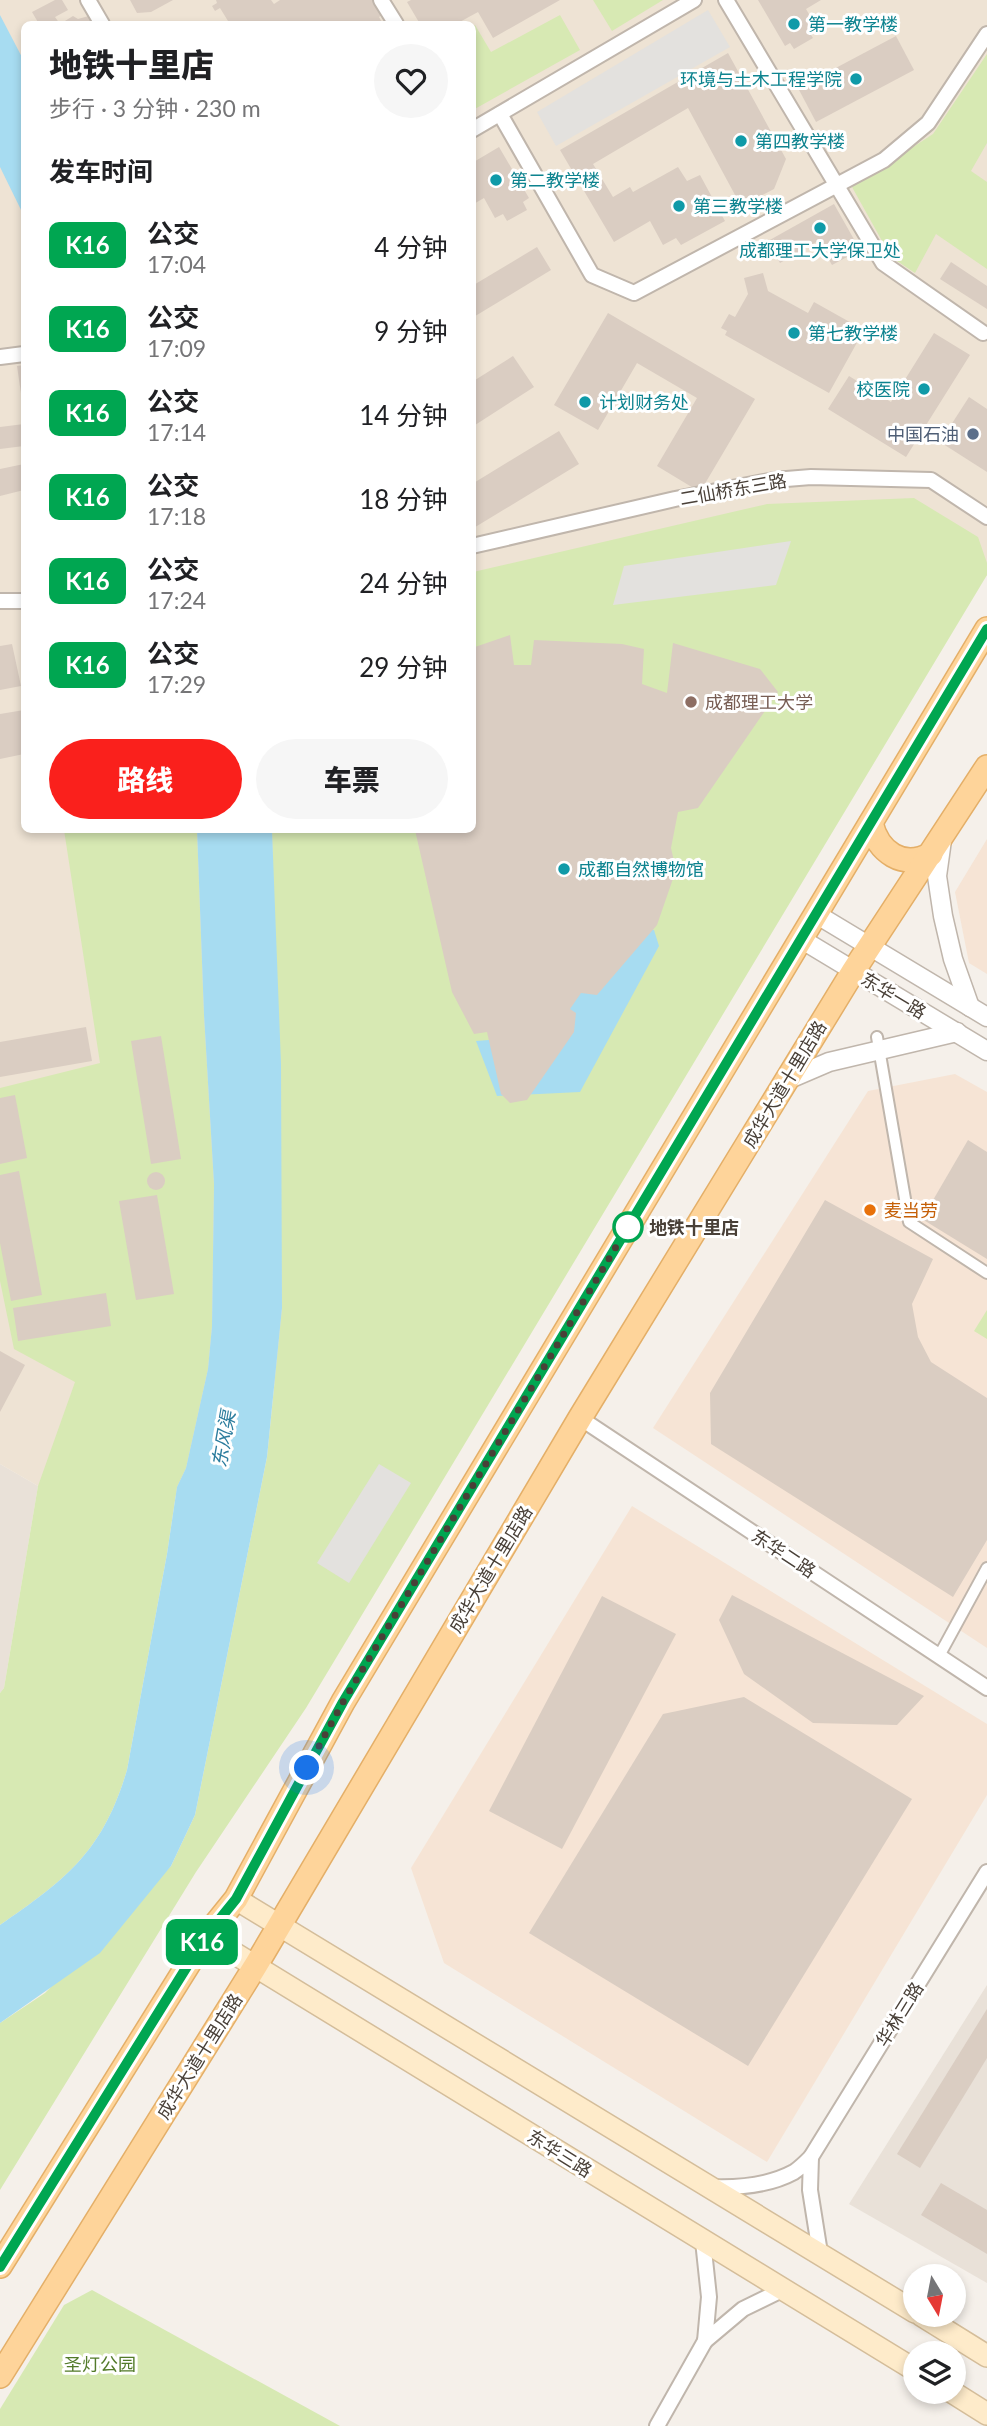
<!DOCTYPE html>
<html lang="zh">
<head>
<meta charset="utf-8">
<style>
	:root { --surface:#fff; --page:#f6f6f6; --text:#202124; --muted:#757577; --accent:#fa201c }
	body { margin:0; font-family:Lato,"Noto Sans SC",sans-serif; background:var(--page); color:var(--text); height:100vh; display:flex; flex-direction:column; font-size:26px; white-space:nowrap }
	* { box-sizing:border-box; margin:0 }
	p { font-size:23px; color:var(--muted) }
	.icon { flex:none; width:38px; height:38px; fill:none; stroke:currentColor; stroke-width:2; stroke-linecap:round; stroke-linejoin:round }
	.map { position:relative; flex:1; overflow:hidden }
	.details { position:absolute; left:21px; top:21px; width:455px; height:812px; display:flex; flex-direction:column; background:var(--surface); border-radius:10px; box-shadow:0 4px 10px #0003 }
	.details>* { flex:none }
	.badge { padding:0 14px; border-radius:10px; font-size:24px; line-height:46px }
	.needle { width:46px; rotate:170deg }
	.buttons { position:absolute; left:903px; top:2264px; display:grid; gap:14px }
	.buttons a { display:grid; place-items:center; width:63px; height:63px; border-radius:50%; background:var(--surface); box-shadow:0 4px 10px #0003; font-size:35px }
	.you { position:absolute; width:35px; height:35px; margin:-18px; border:5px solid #fff; border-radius:50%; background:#1a73e8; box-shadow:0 0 0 10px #1a73e833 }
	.map>.badge { position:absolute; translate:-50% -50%; box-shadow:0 0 0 4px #fff }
	h2 { padding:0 28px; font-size:26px; line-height:63px }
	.round { display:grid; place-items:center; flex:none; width:74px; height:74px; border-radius:37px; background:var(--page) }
	.summary { display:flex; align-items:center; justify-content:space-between; height:119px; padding:0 28px }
	h1 { font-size:33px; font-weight:800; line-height:52px }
	.button { display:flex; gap:14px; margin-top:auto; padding:14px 28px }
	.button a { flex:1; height:80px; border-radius:42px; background:var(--accent); color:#fff; font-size:28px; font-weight:800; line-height:80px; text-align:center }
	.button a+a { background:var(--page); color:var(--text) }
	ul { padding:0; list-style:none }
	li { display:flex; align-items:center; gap:21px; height:84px; padding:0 28px }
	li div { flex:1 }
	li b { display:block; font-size:26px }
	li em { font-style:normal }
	li .badge { min-width:77px; font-weight:700; text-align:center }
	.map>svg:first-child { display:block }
	.residential { fill:#e9e1d8 }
	.commercial { fill:#f6e4d5 }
	.education { fill:#eee3d4; fill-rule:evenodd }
	.green { fill:#d7e9b3 }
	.parking { fill:#e3e1de }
	.water { fill:#a7dcf1 }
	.building { fill:#dacdc2 }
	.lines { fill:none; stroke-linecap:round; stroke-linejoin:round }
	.pedestrian-casing { stroke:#c0b6ac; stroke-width:14 }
	.minor-casing { stroke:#c0b6ac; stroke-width:18 }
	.tertiary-casing { stroke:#c0b6ac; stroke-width:21 }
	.secondary-casing { stroke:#d4bd9a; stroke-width:24 }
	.primary-casing { stroke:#e4af68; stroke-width:26 }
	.pedestrian { stroke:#fff; stroke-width:10 }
	.minor { stroke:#fff; stroke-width:14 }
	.tertiary { stroke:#fff; stroke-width:18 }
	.secondary { stroke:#feebca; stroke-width:21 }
	.primary { stroke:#fed49a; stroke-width:23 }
	.line-casing { stroke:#fff; stroke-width:16 }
	.line { stroke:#00a651; stroke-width:10 }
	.walk { stroke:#494038; stroke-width:7; stroke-dasharray:0 12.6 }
	.culture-dot { fill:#0f9aa8; stroke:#fff; stroke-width:2.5 }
	.service-dot { fill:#5c6f8a; stroke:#fff; stroke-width:2.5 }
	.education-dot { fill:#8d6e63; stroke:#fff; stroke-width:2.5 }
	.food-dot { fill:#e8710a; stroke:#fff; stroke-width:2.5 }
	.stop-dot { fill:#fff; stroke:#00a651; stroke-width:3.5 }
	.labels { text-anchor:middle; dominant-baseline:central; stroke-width:6; stroke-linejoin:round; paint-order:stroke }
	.culture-label { font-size:18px; fill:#0d838f; stroke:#fff; text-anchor:start }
	.service-label { font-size:18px; fill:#4e5e75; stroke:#fff; text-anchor:end }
	.street-label { font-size:18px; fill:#494038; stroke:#fff }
	.education-label { font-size:18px; fill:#785e54; stroke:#fff; text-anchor:start }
	.food-label { font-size:18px; fill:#c56008; stroke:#fff; text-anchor:start }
	.stop-label { font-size:18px; font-weight:bold; fill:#494038; stroke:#fff; text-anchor:start }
	.park-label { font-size:18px; fill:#537b2a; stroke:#fff }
	.water-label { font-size:19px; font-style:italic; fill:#2b7c9d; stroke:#fff }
</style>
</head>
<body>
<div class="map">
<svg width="987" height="2426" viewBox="0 0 987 2426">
	<rect width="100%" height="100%" fill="#f5f0ea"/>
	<g class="residential">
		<polygon points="0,1464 38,1486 4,1688 0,1693"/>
		<polygon points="987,1985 987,2283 849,2204"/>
	</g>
	<g class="commercial">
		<polygon points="987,839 987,974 969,963 955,892"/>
		<polygon points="955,1074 987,1092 987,1648 653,1428 868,1091"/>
		<polygon points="632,1506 987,1724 987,1795 767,2162 444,1963 411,1868"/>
	</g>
	<path class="education" d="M0 0H987V575L135 1542 0 1464ZM24 24H472V830H24Z"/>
	<g class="green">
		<polygon points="593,0 663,0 612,31"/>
		<polygon points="560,15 580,50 473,110 473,27 475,25 491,52"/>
		<polygon points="987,54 987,143 971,171 987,182 987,269 936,234 915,273 891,257 852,187 933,134"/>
		<polygon points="914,498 978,537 987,563 987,575 306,1708 196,1872 0,2190 0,2023 45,1993 171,1866 195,1815 267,1457 282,1308 272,830 472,830 473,572 767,504"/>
		<path d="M64 830H197L204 1015 214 1184 212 1326 208 1369 186 1468 177 1487 167 1554 127 1770C103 1851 67 1879 0 1925V1693L4 1688 38 1486 75 1382 14 1349 0 1281V1088L100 1063Z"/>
		<polygon points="987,1310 987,1339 974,1331"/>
		<polygon points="92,2290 340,2426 0,2426 0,2409 64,2305"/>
	</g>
	<g class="parking">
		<polygon points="708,10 730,47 556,146 537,112"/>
		<polygon points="791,541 776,585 613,605 624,566"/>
		<polygon points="379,1464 411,1483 349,1583 317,1563"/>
	</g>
	<g class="water">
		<polygon points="0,15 24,61 24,216 0,167"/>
		<path d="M197 830H272L281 1064 282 1308 267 1457 195 1815 171 1866 100 1953 0 2023V1925C67 1879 103 1851 127 1770L167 1554 177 1487 186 1468 208 1369 212 1326 214 1184 204 1015Z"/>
		<polygon points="625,923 654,930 659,946 580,1092 497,1096 476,1041 548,1035"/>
	</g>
	<g class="building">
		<polygon points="55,0 62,0 68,10 55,17 60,24 73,16 78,19 92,15 98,24 39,24 32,12"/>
		<polygon points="130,0 173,0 151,12 137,13"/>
		<polygon points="216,0 271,0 274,4 280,0 377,0 385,13 379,17 383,24 222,24 228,21 220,8 215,11 212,6 217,3"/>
		<polygon points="411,0 560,0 493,38 478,12 456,24 420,24 407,2"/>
		<polygon points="758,0 821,0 806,9 817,28 809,32 813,38 794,49 790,43 785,46"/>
		<polygon points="896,36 914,70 816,122 798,88"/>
		<polygon points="728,53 786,159 774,189 741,206 688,108 593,164 613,197 630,187 633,192 678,167 687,181 700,175 725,221 681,245 676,238 663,245 650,221 614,242 560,150"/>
		<polygon points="499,147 529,198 523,202 527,210 507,221 503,214 495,218 484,198 472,205 472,163"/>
		<polygon points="834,204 860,250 832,265 818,241 780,263 768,241"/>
		<polygon points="537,247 551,270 472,318 472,286"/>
		<polygon points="951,262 987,286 987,309 940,279"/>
		<polygon points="763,273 768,291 808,313 814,302 864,330 829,393 725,335 727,331 721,328 729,314 735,317 748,294 744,278"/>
		<polygon points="608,313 755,399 700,492 657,466 697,398 637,363 598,430 554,405"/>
		<polygon points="934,333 970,355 906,457 828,409 849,376 891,402"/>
		<polygon points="513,356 534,387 472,427 472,382"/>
		<polygon points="24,365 24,407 23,407 17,366"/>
		<polygon points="969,397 987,409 987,472 940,442"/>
		<polygon points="24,424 24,446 0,449 0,427"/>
		<polygon points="559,431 579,464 472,529 472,484"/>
		<polygon points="24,464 24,490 0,496 0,469"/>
		<polygon points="510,635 514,665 531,665 534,640 622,644 644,649 642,684 667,693 673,643 760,669 778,692 698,808 678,812 671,848 676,870 657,925 597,995 581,993 570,1009 576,1013 574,1032 527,1100 510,1103 501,1094 487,1032 474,1034 452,992 415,830 472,830 472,648"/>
		<polygon points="12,644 21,686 0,690 0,646"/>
		<polygon points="24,710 24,754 0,759 0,714"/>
		<polygon points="86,1027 92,1061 0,1077 0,1042"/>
		<polygon points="161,1036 181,1159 151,1164 131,1041"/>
		<polygon points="15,1095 27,1158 0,1164 0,1098"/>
		<polygon points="968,1140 987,1152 987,1259 922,1219"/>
		<polygon points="19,1171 42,1295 11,1301 0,1243 0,1175"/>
		<circle cx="156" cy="1181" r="9"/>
		<polygon points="157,1195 174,1294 136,1300 119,1201"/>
		<polygon points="825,1200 933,1259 912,1304 918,1337 931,1362 987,1398 987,1540 953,1597 711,1444 710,1393"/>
		<polygon points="106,1293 111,1326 18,1341 13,1308"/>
		<polygon points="0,1351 25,1365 0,1412"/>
		<polygon points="732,1595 924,1696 897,1725 813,1723 744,1674 719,1620"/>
		<polygon points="602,1596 676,1634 562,1849 489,1811"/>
		<polygon points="744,1697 912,1799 748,2066 529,1933 663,1714"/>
		<polygon points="987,2009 987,2058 920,2168 897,2154"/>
		<polygon points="941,2183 987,2210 987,2254 921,2215"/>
	</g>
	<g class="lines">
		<defs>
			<g id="pedestrian">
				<polyline points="877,1037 909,1222 987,1273"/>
				<polyline points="939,1656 987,1568"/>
			</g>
			<g id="minor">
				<polyline points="88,0 102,24"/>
				<polyline points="381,0 396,24"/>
				<polyline points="726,0 883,263 983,333"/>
				<polyline points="500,114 592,275 634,293 884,160 928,123 987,34"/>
				<polyline points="472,130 694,0"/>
				<polyline points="0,357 24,354"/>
				<polyline points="472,546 675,499 774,480 811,477 931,480 987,517"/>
				<polyline points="0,601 24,601"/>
				<polyline points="580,1418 987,1688"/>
				<polyline points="811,2157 987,1872"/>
				<path d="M711 2187C738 2188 770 2185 794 2172 800 2168 806 2162 811 2157L810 2190 820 2253"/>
				<polyline points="703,2241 709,2297 705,2341 743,2309 784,2289"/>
				<polyline points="657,2426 705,2341"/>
			</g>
			<g id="tertiary">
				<polyline points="942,840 937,876 943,916 953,959 970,1007"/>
				<polyline points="816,914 987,1017"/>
				<polyline points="801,939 987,1051"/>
				<polyline points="787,1080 829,1062 957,1032"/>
			</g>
			<g id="secondary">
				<polyline points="236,1899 915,2312"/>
				<polyline points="206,1936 915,2370"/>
				<polyline points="921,2315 987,2356"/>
				<polyline points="952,2392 987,2414"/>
			</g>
			<g id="primary">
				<path d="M871 823C878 852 903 870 931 854"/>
				<polyline points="0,2266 206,1936 236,1899 343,1702 987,629"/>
				<polyline points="0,2376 256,1965 580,1418 854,970 987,767"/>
			</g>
		</defs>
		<use href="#pedestrian" class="pedestrian-casing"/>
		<use href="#minor" class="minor-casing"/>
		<use href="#tertiary" class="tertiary-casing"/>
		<use href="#secondary" class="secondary-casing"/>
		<use href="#primary" class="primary-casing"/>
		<use href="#pedestrian" class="pedestrian"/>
		<use href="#minor" class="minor"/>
		<use href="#tertiary" class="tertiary"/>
		<use href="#secondary" class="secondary"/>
		<use href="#primary" class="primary"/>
	</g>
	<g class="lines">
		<defs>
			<polyline id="line" points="0,2267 206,1936 236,1899 343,1702 987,629"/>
		</defs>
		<use href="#line" class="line-casing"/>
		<use href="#line" class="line"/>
		<polyline class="walk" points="307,1768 343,1702 628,1227"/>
	</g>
	<g class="culture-dot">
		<circle cx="794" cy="24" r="7"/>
		<circle cx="856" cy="79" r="7"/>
		<circle cx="741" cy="141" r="7"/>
		<circle cx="496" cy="180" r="7"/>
		<circle cx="679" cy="206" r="7"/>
		<circle cx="820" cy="228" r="7"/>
		<circle cx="794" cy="333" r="7"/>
		<circle cx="924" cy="389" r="7"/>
		<circle cx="585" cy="402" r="7"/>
		<circle cx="564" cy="869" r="7"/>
	</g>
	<circle class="service-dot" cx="973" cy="434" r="7"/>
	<circle class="education-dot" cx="691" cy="702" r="7"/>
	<circle class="food-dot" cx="870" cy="1210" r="7"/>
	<circle class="stop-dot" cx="628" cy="1227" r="14"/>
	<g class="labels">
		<g class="culture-label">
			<text x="808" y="24">第一教学楼</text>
			<text x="842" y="79" text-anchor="end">环境与土木工程学院</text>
			<text x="755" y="141">第四教学楼</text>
			<text x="510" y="180">第二教学楼</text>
			<text x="693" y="206">第三教学楼</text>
			<text x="820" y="250" text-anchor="middle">成都理工大学保卫处</text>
			<text x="808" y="333">第七教学楼</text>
			<text x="910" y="389" text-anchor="end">校医院</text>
			<text x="599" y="402">计划财务处</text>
			<text x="578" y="869">成都自然博物馆</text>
		</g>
		<g class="service-label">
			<text x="959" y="434">中国石油</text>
		</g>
		<g class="street-label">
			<text transform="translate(733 489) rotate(-10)">二仙桥东三路</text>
			<text transform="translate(894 995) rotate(31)">东华一路</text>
			<text transform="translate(784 1084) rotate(-59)">成华大道十里店路</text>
			<text transform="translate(784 1553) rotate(33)">东华二路</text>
			<text transform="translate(490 1569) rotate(-59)">成华大道十里店路</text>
			<text transform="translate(899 2014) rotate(-58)">华林三路</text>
			<text transform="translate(199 2056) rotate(-58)">成华大道十里店路</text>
			<text transform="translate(560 2153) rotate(32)">东华三路</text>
		</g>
		<g class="education-label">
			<text x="705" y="702">成都理工大学</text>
		</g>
		<g class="food-label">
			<text x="884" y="1210">麦当劳</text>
		</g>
		<g class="stop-label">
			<text x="649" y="1227">地铁十里店</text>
		</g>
		<g class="park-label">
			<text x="100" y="2364">圣灯公园</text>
		</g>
		<g class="water-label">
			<text transform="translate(223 1439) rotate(-80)">东风渠</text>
		</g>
	</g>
</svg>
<div class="buttons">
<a><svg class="needle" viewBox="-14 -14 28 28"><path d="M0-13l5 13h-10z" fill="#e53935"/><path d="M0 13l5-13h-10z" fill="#757577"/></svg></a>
<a><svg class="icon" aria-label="layers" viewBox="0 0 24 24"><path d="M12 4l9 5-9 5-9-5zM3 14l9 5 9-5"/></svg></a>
</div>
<div class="you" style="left:307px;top:1768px"></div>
<b class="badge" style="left:202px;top:1942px;background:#00a651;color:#fff">K16</b>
<section class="details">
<div class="summary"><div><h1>地铁十里店</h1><p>步行 · 3 分钟 · 230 m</p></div><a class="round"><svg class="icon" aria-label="heart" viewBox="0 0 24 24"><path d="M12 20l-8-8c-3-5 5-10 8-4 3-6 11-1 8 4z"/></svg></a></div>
<h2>发车时间</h2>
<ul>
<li><span class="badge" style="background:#00a651;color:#fff">K16</span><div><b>公交</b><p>17:04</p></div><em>4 分钟</em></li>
<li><span class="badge" style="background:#00a651;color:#fff">K16</span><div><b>公交</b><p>17:09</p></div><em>9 分钟</em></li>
<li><span class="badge" style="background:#00a651;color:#fff">K16</span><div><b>公交</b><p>17:14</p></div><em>14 分钟</em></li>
<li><span class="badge" style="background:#00a651;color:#fff">K16</span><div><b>公交</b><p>17:18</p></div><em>18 分钟</em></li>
<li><span class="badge" style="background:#00a651;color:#fff">K16</span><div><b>公交</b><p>17:24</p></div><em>24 分钟</em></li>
<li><span class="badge" style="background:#00a651;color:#fff">K16</span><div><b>公交</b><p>17:29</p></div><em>29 分钟</em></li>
</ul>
<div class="button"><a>路线</a><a>车票</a></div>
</section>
</div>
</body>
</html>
